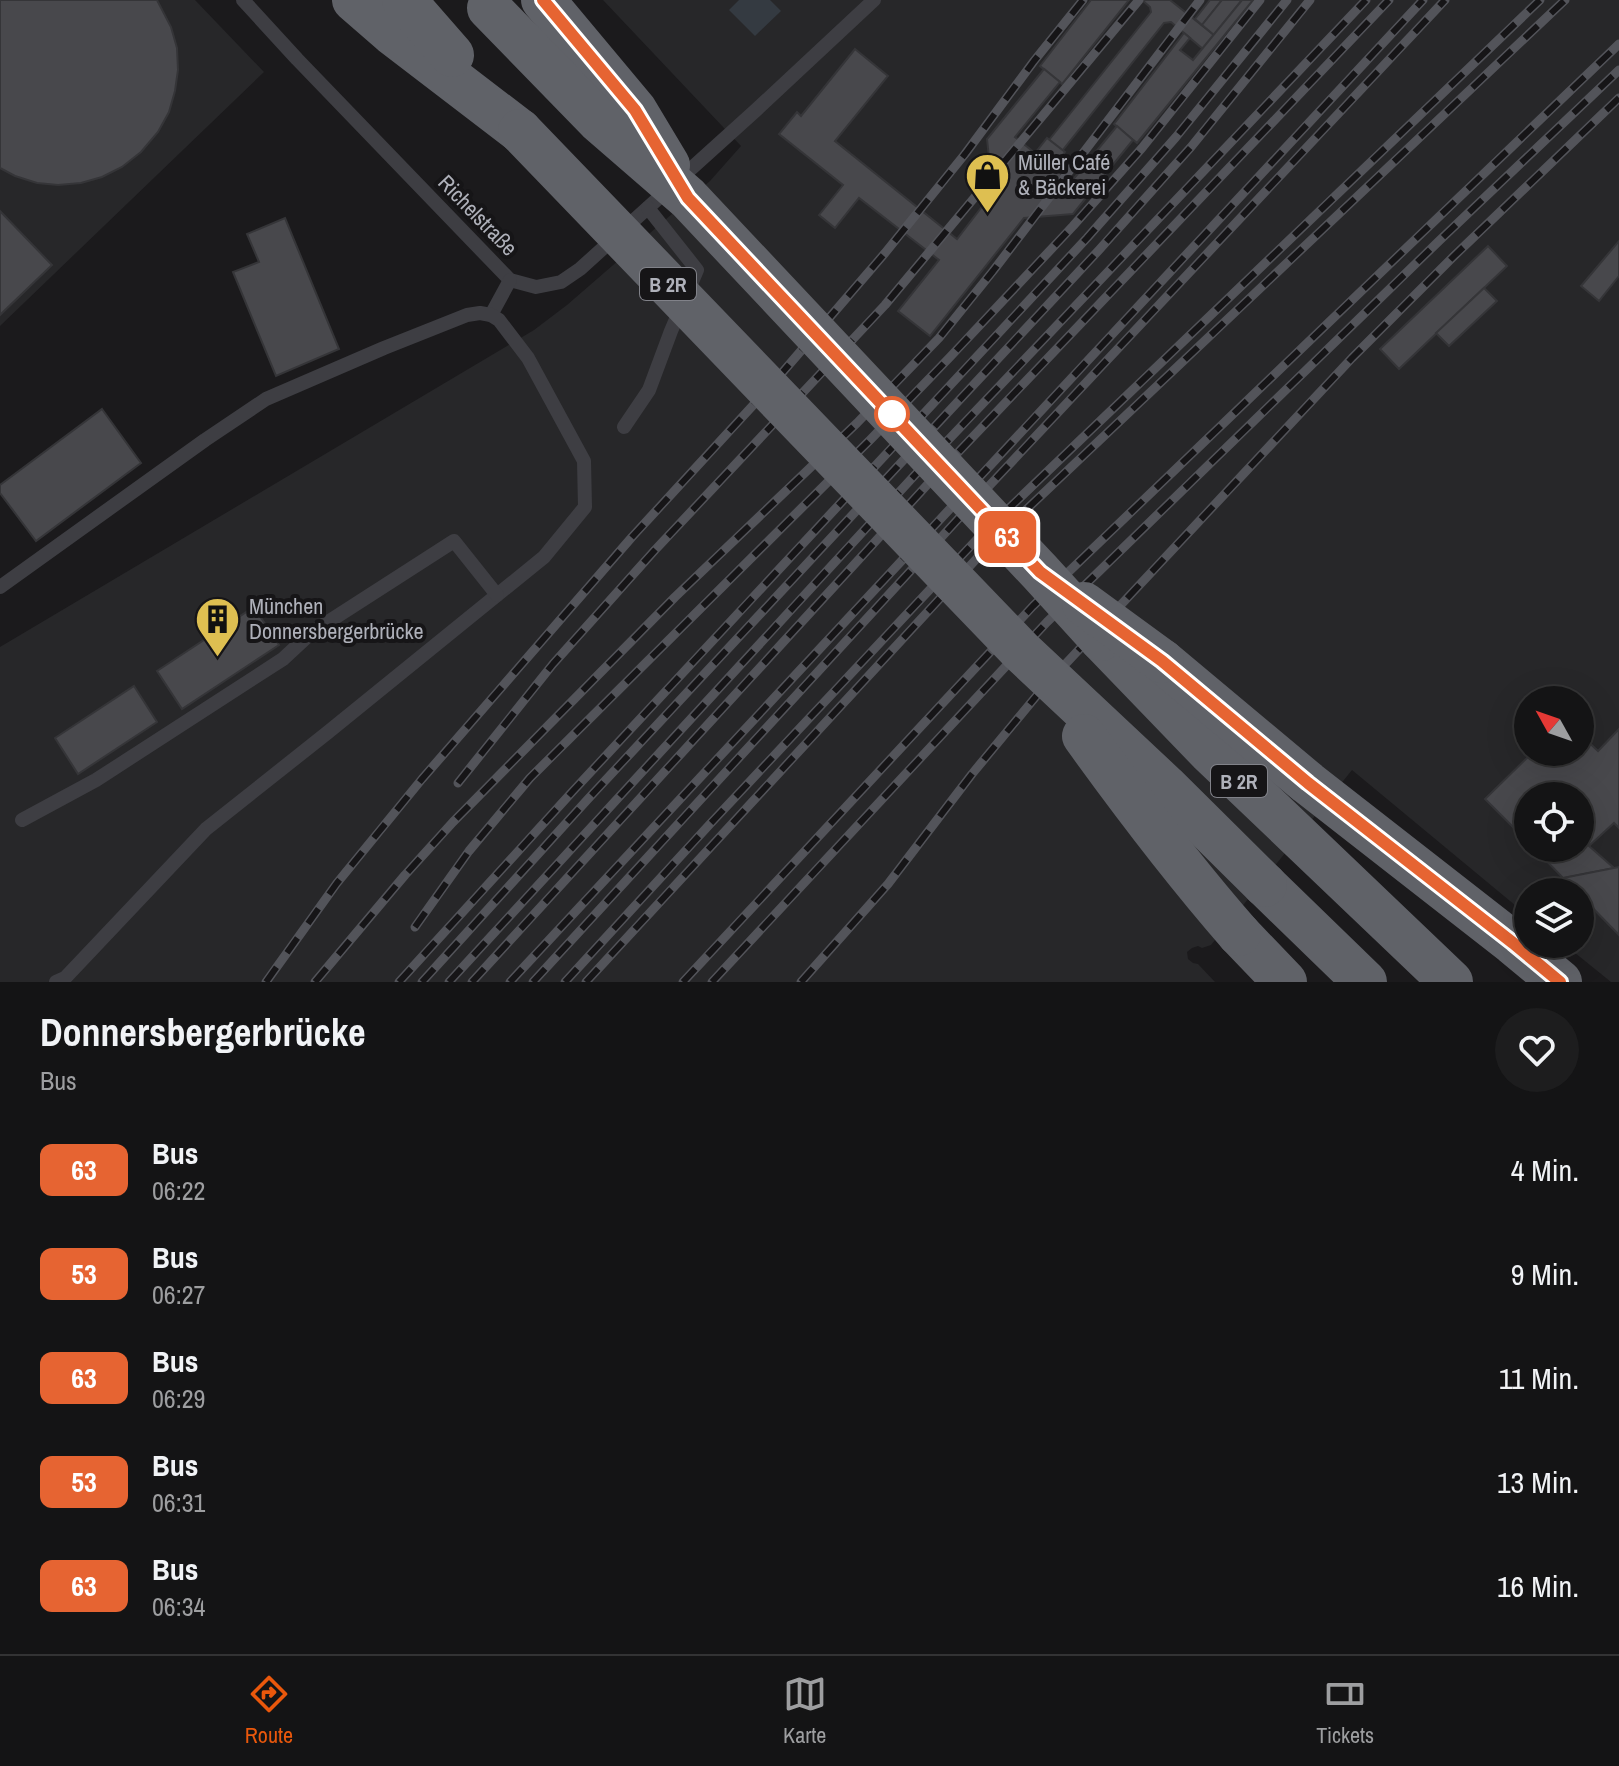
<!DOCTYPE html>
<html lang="de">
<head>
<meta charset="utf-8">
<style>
	:root { --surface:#141415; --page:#1d1d1e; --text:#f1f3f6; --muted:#9d9ea0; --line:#333334; --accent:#ea580c }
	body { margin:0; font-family:"Archivo Narrow",sans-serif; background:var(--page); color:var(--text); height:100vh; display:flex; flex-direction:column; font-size:30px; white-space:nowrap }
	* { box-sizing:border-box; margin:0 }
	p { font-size:26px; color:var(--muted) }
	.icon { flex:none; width:44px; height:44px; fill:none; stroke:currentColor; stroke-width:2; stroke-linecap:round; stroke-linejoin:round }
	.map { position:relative; height:982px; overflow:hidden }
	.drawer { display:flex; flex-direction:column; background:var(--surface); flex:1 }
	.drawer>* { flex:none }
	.badge { padding:0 16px; border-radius:12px; font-size:28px; line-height:52px }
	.needle { width:52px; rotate:310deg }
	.tools { position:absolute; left:1514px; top:686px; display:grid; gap:16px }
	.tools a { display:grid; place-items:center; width:80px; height:80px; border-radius:50%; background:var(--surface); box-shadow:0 8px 32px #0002,0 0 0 2px var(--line); font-size:40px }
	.map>.badge { position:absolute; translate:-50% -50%; box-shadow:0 0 0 4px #fff }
	.round { display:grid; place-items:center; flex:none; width:84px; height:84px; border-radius:42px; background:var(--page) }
	.overview { display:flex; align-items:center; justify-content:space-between; height:136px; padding:0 40px }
	h1 { font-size:38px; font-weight:700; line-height:60px }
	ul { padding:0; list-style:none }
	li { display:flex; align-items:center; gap:24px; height:104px; padding:0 40px }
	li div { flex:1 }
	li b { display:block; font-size:30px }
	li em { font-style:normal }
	li .badge { min-width:88px; font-weight:700; text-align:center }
	.menu { display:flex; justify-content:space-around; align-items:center; height:112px; border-top:2px solid var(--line); background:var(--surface); font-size:22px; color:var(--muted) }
	.menu a { display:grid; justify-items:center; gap:4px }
	.menu .current { color:var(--accent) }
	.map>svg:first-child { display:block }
	.built { fill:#272729; fill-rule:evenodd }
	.water { fill:#343a41 }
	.building { fill:#48484c; stroke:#353538; stroke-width:2 }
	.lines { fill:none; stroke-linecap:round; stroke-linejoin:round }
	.service { stroke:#3e3e43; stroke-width:14 }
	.trunk { stroke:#606268; stroke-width:44 }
	.rail-casing { stroke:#53545a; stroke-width:9 }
	.rail { stroke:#161517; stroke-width:6; stroke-dasharray:18; stroke-linecap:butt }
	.trunk-bridge { stroke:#606268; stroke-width:44 }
	.line-casing { stroke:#fff; stroke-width:18 }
	.line { stroke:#e66432; stroke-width:12 }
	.stop-dot { fill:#fff; stroke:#e66432; stroke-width:4 }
	.labels { text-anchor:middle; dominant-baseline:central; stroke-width:8; stroke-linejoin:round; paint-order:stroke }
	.shield { fill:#161517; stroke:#818289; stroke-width:2 }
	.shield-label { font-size:20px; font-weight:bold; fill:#afb1ba }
	.poi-label { font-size:22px; fill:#afb1ba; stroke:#161517; text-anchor:start }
	.street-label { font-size:22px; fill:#afb1ba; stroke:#161517 }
</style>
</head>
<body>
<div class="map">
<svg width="1619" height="982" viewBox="0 0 1619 982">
	<rect width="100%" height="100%" fill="#1b1a1c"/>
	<g class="built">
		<polygon points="0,0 195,0 264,72 0,326"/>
		<path d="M603 0H1619V982H1611L1564 944H1580V892H1528V916L1352 770 1211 945 1202 948 1198 946 1192 948 1187 952 1188 959 1193 963 1198 964 1215 982H0V647L534 330 567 305 710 181 741 146ZM1528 700H1580V752H1528ZM1528 796H1580V848H1528Z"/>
	</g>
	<polygon class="water" points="739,0 770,0 781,11 755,36 729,10"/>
	<g class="building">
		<polygon points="0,0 157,0 171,27 177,48 178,70 175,91 169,112 158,132 141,152 122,167 102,177 81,183 58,185 37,183 15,176 0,168"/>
		<polygon points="1091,0 1129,0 1062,84 1040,66"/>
		<polygon points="1142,0 1170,0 1214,35 1203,49 1171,22 1164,23 1062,151 1049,140 1151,12 1150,7"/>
		<polygon points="1210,0 1222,0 1202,25 1195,19"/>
		<polygon points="1222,0 1242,0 1214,35 1202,25"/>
		<polygon points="1242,0 1253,0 1137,143 1114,124 1184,33 1190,38 1180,50 1193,60"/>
		<polygon points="855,49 888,76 835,141 957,239 1004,178 990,167 987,139 1044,69 1060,82 1015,137 1035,153 1047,138 1065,152 1053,167 1071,182 1117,126 1133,140 1073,214 1024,218 930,336 898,311 939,260 859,198 835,228 819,215 843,185 779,134 797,112 801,116"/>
		<polygon points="0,211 52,265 0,315"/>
		<polygon points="285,218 339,349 276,376 233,272 259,262 247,234"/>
		<polygon points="1619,241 1619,276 1599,301 1581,286"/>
		<polygon points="1488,246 1507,266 1399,369 1380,349"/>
		<polygon points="1484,288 1497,301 1449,346 1436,333"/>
		<polygon points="102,409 141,463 36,541 0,493 0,485"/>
		<polygon points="254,607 279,645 182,709 157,671"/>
		<polygon points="134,686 157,722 78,774 55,738"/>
		<polygon points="1619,729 1619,828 1614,823 1589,846 1614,868 1563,878 1534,848 1580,848 1580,796 1528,796 1528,842 1485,799 1533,752 1580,752 1580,734 1598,751"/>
		<polygon points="1619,867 1619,935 1580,895 1580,892 1577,892 1563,878"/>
	</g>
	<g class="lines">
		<g class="service">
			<polyline points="243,0 297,59 510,280 536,287 561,282 580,269 755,111 874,0"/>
			<polyline points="491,315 510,280"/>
			<polyline points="624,427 649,390 671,331 697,270 648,208"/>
			<polyline points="0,587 205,440 266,399 384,348 467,315 480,313 491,315 499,320 528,358 584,461 585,507 544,557 327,733 206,829 65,978 56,982"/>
			<polyline points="22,820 96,780 283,659 311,633 454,541 497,595"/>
		</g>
		<g class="trunk">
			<polyline points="354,0 392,33 520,131"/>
			<polyline points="404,0 452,55"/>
			<polyline points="1101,639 1209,751 1451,982"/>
			<polyline points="1162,661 1308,783 1513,943 1560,982"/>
			<polyline points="1265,885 1365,982"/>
			<polyline points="1239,934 1285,982"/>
		</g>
		<defs>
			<g id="rail">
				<polyline points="458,783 553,664 655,550 885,305 1139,0"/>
				<polyline points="415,927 469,851 530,778 871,439 950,357 1073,226 1142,148 1260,0"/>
				<polyline points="266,982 337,883 422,779 632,537 769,388 885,253 965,154 1034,61 1083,0"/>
				<polyline points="315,982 405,875 453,822 675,597 857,423 939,338 993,271 1200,0"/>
				<polyline points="399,982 573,791 1087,238 1176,137 1287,0"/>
				<polyline points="422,982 588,799 1099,250 1191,147 1310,0"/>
				<polyline points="449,982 914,476 1366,0"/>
				<polyline points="472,982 927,485 1389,0"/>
				<polyline points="510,982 1423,0"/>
				<polyline points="533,982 959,518 1445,0"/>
				<polyline points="565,982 710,824 980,536 1540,0"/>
				<polyline points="586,982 992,542 1565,0"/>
				<polyline points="683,982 1033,606 1619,44"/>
				<polyline points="712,982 1047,622 1440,240 1619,70"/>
				<polyline points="801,982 888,884 972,774 1043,688 1352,358 1453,257 1619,98"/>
			</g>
		</defs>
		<use href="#rail" class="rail-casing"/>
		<use href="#rail" class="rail"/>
		<g class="trunk-bridge">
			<polyline points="543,0 635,110 668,165"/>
			<polyline points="489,8 598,120 688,198 1040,572 1101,639"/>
			<polyline points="520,131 1021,651 1165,786 1265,885"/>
			<polyline points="1084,604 1162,661"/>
			<path d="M1084 736C1133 804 1184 871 1239 934"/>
		</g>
	</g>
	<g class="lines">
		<defs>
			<polyline id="line" points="543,0 635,110 688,198 1040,572 1162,661 1308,783 1513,943 1560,982"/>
		</defs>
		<use href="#line" class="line-casing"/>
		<use href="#line" class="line"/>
	</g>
	<defs>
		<symbol id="shop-pin" viewBox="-11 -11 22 30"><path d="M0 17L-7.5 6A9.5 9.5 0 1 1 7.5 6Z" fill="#debf51" stroke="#161517"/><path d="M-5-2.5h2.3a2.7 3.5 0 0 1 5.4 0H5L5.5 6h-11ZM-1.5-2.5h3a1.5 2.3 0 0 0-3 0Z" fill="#111"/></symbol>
		<symbol id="building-pin" viewBox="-11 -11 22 30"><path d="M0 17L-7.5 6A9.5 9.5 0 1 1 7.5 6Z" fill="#debf51" stroke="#161517"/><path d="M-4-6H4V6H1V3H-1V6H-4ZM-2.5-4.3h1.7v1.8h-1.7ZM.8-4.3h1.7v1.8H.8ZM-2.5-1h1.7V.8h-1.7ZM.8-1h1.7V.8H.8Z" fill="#111"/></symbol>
	</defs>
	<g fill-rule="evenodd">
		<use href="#shop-pin" x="962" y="150" width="51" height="69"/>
		<use href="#building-pin" x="192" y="594" width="51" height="69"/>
	</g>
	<circle class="stop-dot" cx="892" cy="414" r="16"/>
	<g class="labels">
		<g class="shield">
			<rect x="640" y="268" width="56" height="32" rx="6"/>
			<rect x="1211" y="765" width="56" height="32" rx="6"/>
		</g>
		<g class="shield-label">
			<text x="668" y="284">B 2R</text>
			<text x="1239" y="781">B 2R</text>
		</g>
		<g class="poi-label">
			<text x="1018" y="162">Müller Café<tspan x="1018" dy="25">&amp; Bäckerei</tspan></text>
			<text x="249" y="606">München<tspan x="249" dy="25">Donnersbergerbrücke</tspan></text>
		</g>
		<g class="street-label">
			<text transform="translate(478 215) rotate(46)">Richelstraße</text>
		</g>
	</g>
</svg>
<div class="tools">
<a><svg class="needle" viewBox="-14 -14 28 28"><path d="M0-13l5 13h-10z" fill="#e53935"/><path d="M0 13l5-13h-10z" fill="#9d9ea0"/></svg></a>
<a><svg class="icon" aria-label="locate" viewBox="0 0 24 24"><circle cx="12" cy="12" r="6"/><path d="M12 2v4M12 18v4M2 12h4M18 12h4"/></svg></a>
<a><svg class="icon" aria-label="layers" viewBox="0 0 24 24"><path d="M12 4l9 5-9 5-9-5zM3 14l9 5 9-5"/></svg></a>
</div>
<b class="badge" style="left:1007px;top:537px;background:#e66432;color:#fff">63</b>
</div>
<section class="drawer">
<div class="overview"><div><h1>Donnersbergerbrücke</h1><p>Bus</p></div><a class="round"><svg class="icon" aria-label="heart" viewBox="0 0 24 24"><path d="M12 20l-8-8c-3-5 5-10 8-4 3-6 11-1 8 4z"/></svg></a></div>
<ul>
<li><span class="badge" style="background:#e66432;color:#fff">63</span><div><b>Bus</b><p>06:22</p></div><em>4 Min.</em></li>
<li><span class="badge" style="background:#e66432;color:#fff">53</span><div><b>Bus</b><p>06:27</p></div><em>9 Min.</em></li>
<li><span class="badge" style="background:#e66432;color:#fff">63</span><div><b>Bus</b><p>06:29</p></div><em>11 Min.</em></li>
<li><span class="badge" style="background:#e66432;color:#fff">53</span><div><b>Bus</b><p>06:31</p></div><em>13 Min.</em></li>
<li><span class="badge" style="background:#e66432;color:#fff">63</span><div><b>Bus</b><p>06:34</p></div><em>16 Min.</em></li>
</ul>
</section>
<nav class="menu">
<a class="current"><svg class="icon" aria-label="directions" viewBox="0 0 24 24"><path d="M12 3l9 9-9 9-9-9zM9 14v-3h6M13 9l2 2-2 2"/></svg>Route</a>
<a><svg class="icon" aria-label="map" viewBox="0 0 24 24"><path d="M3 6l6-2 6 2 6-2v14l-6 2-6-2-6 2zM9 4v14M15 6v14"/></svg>Karte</a>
<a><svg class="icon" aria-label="tickets" viewBox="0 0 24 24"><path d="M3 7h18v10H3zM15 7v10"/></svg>Tickets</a>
</nav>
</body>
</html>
